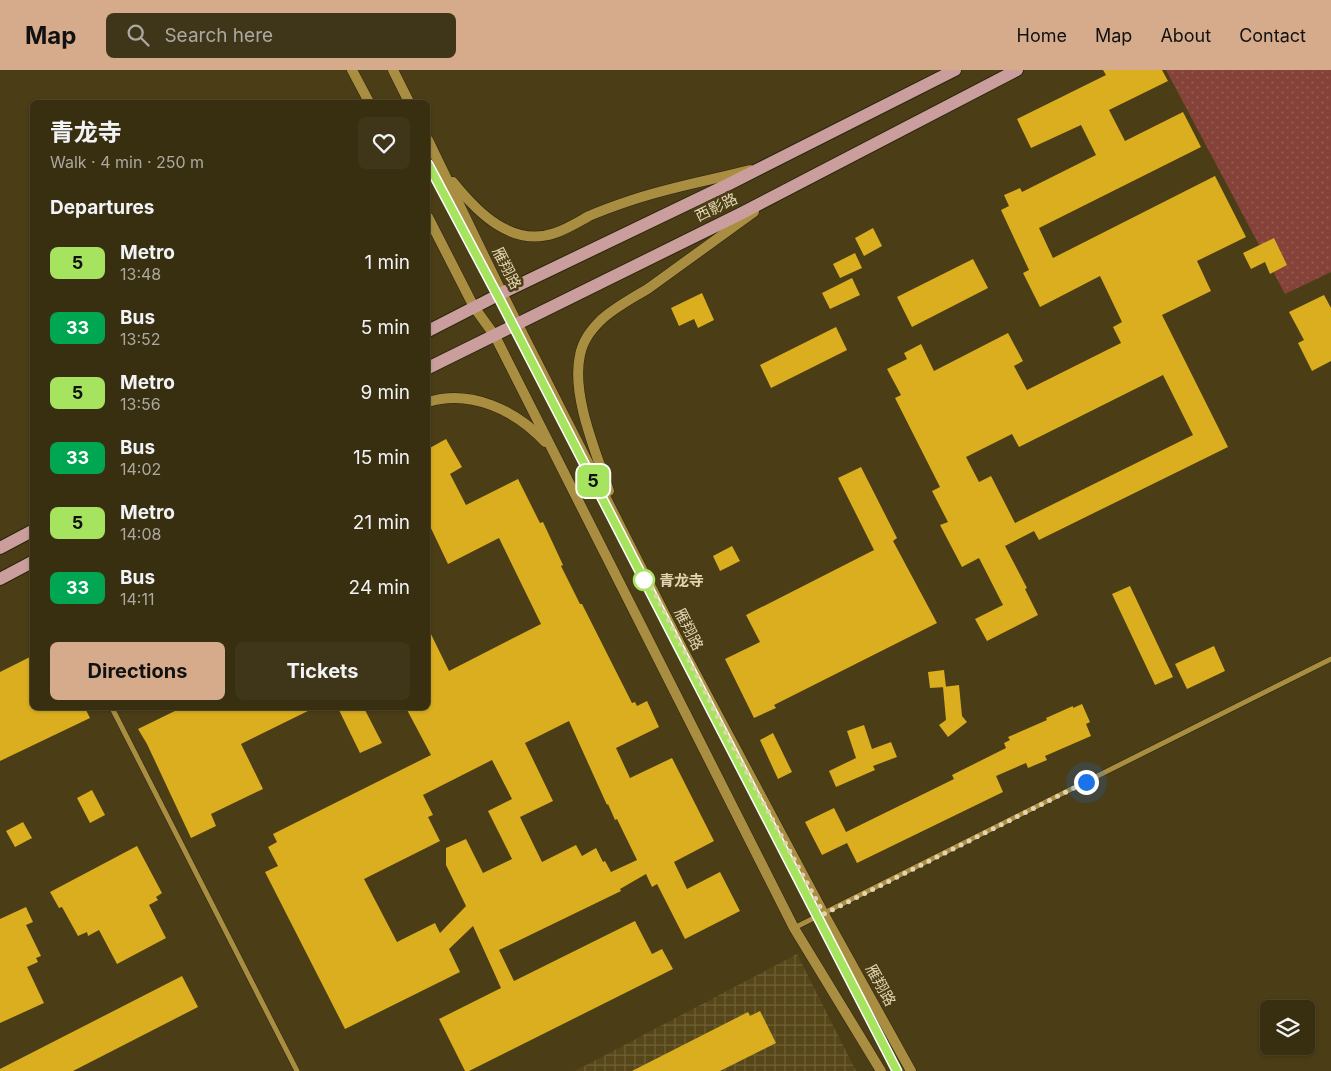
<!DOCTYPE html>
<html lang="en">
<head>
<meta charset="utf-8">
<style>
	:root { --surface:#382e10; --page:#3f3619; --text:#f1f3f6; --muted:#aba89f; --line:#524a30; --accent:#d6ab8b }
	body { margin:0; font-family:Inter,"Noto Sans SC",sans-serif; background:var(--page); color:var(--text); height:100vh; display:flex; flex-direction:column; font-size:19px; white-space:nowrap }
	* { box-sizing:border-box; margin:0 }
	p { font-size:16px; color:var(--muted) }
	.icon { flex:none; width:28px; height:28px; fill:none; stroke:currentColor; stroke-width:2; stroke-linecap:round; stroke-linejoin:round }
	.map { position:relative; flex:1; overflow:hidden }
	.drawer { position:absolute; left:30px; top:30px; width:400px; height:610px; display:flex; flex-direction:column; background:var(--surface); border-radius:8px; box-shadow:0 1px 4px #0004,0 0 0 1px var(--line) }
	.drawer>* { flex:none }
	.badge { padding:0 10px; border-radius:8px; font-size:18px; line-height:32px }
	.controls { position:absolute; left:1260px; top:930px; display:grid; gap:10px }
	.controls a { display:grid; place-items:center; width:55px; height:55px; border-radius:8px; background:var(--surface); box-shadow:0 1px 4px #0004,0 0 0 1px var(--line); font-size:25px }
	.you { position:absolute; width:25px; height:25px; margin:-12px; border:4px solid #fff; border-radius:50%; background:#1a73e8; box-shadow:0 0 0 8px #1a73e833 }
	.map>.badge { position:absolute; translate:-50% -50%; box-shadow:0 0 0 2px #fff }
	h2 { padding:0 20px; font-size:19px; line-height:45px }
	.round { display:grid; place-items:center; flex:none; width:52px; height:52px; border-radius:8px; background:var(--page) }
	.overview { display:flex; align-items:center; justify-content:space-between; height:85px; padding:0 20px }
	h1 { font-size:24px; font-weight:700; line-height:38px }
	.cta { display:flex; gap:10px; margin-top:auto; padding:10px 20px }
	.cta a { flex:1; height:58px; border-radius:8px; background:var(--accent); color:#111; font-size:20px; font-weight:700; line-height:58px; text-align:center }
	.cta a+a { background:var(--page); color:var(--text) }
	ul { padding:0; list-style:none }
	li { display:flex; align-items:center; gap:15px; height:65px; padding:0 20px }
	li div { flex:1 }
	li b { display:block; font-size:19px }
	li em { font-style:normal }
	li .badge { min-width:55px; font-weight:700; text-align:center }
	header { display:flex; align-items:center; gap:30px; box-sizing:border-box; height:70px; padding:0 25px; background:var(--accent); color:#111 }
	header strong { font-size:24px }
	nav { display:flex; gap:28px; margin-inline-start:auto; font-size:18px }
	.search { width:350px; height:45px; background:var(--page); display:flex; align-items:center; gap:12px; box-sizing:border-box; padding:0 18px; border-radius:8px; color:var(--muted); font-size:19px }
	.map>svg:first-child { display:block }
	.industrial { fill:url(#industrial-grid) }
	.grass { fill:url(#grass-dots) }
	.building { fill:#daae1e; fill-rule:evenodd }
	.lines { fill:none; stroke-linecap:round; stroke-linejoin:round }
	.street-casing { stroke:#2d250d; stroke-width:6 }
	.secondary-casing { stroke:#2d250d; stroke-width:11 }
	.primary-casing { stroke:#2d250d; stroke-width:14 }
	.street { stroke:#a98e42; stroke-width:5 }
	.secondary { stroke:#a98e42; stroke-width:10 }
	.primary { stroke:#c99e9d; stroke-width:12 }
	.line-casing { stroke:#fff; stroke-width:11 }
	.line { stroke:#a6e35f; stroke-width:8 }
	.walk { stroke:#e2d4b0; stroke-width:5; stroke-dasharray:0 9 }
	.stop-dot { fill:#fff; stroke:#a6e35f; stroke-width:2.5 }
	.labels { text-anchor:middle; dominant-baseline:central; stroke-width:5; stroke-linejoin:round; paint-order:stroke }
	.street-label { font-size:15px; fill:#e2d4b0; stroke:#4b3d15 }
	.stop-label { font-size:15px; font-weight:bold; fill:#e2d4b0; stroke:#4b3d15; text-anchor:start }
</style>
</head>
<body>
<header>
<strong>Map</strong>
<div class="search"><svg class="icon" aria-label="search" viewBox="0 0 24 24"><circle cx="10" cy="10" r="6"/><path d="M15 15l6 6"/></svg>Search here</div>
<nav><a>Home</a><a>Map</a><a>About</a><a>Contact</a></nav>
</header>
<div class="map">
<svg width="1331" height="1001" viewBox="0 0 1331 1001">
	<defs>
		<pattern id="industrial-grid" width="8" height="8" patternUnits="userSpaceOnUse" patternTransform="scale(1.25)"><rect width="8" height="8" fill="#564618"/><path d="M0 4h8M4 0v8" fill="none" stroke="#6e6037"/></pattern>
		<pattern id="grass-dots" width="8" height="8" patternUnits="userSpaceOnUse" patternTransform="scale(1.25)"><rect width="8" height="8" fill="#854239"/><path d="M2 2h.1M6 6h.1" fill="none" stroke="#965c53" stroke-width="1.8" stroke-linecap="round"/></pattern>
	</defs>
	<rect width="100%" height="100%" fill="#4b3d15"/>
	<polygon class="industrial" points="797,884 856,1001 575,1001"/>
	<polygon class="grass" points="1166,0 1331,0 1331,202 1285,224"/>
	<g class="building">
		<path d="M1103 0H1162L1168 11 1109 40 1125 71 1183 42 1201 77 1039 158 1053 188 1215 106 1246 167 1197 191 1211 221 1162 245 1228 377 1039 470 1034 461 1005 476 1027 518 1025 519 1038 545 987 571 975 549 1003 535 979 488 962 497 940 455 948 452 932 421 940 417 895 328 901 325 887 299 907 289 904 283 921 274 934 301 1008 263 1023 291 1014 296 1027 320 1121 273 1113 257 1122 252 1100 206 1040 237 1023 203 1029 200 1001 140 1009 136 1004 125 1020 118 1022 122 1096 85 1081 55 1031 78 1017 49 1106 5ZM1163 305 1193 365 1015 453 991 406 979 412 966 387 1012 364 1019 377Z"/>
		<polygon points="873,158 882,176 864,186 855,168"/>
		<polygon points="1274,168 1287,195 1270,204 1265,192 1251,199 1243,183"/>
		<polygon points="855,183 862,198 840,208 833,194"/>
		<polygon points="973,189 988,218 912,257 897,227"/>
		<polygon points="852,208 860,225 830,239 822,223"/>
		<polygon points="702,223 714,250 698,258 694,249 679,256 671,238"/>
		<polygon points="1324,225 1331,238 1331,291 1312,301 1298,273 1304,270 1289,242"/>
		<polygon points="836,257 847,280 771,318 760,295"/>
		<path d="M446 369 462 397 450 404 466 435 518 409 540 453 543 452 563 495 561 496 580 534H582L632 633 635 632 637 636 647 631 659 657 616 678 630 708 672 688 714 771 674 792 687 819 720 802 740 841 685 869 657 814 652 817 646 804 620 819 621 821 499 880 514 911 635 851 652 884 662 879 673 899 469 1001H465L439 949 501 918 473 856 449 879 460 902 345 959 265 802 278 796 268 777 277 772 273 764 431 685 406 638H428V558L449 601 541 554 499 468 448 494 428 452V379ZM569 651 607 735 608 734 615 750 617 749 637 790 611 802 605 791 603 792 596 778 582 786 576 775 542 792 520 747 553 731 525 673ZM492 690 512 729 488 741 512 789 483 803 466 769 446 778V795L466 836 440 863 435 853 397 872 364 809 440 771 428 747 433 745 423 725Z"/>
		<polygon points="861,397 897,468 893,471 937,553 774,635 776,638 754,648 725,589 760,572 746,545 874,480 838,408"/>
		<polygon points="732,476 740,491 720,501 713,486"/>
		<polygon points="1130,516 1173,607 1155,615 1112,524"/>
		<polygon points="1214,576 1225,601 1187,619 1175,594"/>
		<polygon points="32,586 32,638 85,638 90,648 0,691 0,602"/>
		<polygon points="944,600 946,617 930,618 928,602"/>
		<polygon points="959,615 962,646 967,652 948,667 939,655 946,650 943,617"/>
		<polygon points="1082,634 1090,652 1086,654 1091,666 1045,686 1047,690 1028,698 1026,693 996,706 1003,722 857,793 847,773 822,785 805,752 834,738 846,762 954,709 952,705 1006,678 1004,673 1010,670 1008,667 1047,650 1046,648 1073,636 1073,638"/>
		<polygon points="181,638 314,638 241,674 263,719 211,744 216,756 191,768 147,674 138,659"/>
		<polygon points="338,638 364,638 382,673 360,683"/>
		<polygon points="864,655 872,679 891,672 897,687 873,696 875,700 836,717 829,701 856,688 847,661"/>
		<polygon points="773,663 792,702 778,709 760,670"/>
		<polygon points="92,720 105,745 90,753 77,728"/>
		<polygon points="23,752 32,768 15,777 6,761"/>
		<polygon points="137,776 162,823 156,827 158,830 149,835 166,868 117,894 99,860 88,866 87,862 78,866 62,837 59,838 50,822"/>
		<polygon points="26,837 33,852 26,855 41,886 36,888 38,892 27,897 44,933 0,953 0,849"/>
		<polygon points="182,906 198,937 73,1001 0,1001 0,999"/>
		<polygon points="760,941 776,973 720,1001 632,1001 748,942 750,946"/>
	</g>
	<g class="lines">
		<defs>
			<g id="street">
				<polyline points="112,638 297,1001"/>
				<polyline points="794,858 1331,589"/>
			</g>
			<g id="secondary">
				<polyline points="352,0 369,32"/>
				<polyline points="393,0 409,32"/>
				<polyline points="428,70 502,223 682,578 824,844 911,1001"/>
				<path d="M453 112C477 142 512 178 555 163 567 159 578 152 589 146 603 140 617 135 632 130 670 117 711 110 750 100"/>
				<polyline points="428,147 474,237 495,266 794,858 881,1001"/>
				<path d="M428 332C470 319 516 340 545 372"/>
				<path d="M609 421C596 382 571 325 580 285 583 270 591 260 601 250 615 237 633 228 649 218 684 193 719 167 754 142"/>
			</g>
			<g id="primary">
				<polyline points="428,261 502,223 729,114 955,0"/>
				<polyline points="428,298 742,143 1017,0"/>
				<polyline points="0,478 32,461"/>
				<polyline points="0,509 32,492"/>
			</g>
		</defs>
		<use href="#street" class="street-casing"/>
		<use href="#secondary" class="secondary-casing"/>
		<use href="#primary" class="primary-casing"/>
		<use href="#street" class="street"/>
		<use href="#secondary" class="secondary"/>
		<use href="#primary" class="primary"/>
	</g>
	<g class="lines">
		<defs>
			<polyline id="line" points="428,94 500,230 897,1001"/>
		</defs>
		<use href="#line" class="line-casing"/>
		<use href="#line" class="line"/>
		<polyline class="walk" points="644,510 646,506 734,679 824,844 1086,712"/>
	</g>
	<circle class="stop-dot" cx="644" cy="510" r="10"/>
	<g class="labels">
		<g class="street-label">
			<text transform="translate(716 137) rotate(-26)">西影路</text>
			<text transform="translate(507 198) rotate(63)">雁翔路</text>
			<text transform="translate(689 559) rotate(63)">雁翔路</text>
			<text transform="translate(881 915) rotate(61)">雁翔路</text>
		</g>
		<g class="stop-label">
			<text x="659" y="510">青龙寺</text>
		</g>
	</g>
</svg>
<div class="controls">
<a><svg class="icon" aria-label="layers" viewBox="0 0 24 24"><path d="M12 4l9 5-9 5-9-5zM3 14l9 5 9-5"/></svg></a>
</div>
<div class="you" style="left:1086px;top:712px"></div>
<b class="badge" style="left:593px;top:411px;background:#a6e35f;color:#111">5</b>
<section class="drawer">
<div class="overview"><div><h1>青龙寺</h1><p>Walk · 4 min · 250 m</p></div><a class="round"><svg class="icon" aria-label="heart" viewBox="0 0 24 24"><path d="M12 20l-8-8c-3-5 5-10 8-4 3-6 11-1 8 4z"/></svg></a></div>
<h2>Departures</h2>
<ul>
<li><span class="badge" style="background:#a6e35f;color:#111">5</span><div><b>Metro</b><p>13:48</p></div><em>1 min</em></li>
<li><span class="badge" style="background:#00a651;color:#fff">33</span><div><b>Bus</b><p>13:52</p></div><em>5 min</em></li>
<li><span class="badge" style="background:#a6e35f;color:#111">5</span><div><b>Metro</b><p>13:56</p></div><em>9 min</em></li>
<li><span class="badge" style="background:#00a651;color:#fff">33</span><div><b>Bus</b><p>14:02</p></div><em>15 min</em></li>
<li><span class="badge" style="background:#a6e35f;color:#111">5</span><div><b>Metro</b><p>14:08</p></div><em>21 min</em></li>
<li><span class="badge" style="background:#00a651;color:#fff">33</span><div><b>Bus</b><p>14:11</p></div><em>24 min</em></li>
</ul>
<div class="cta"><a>Directions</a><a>Tickets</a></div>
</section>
</div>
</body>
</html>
